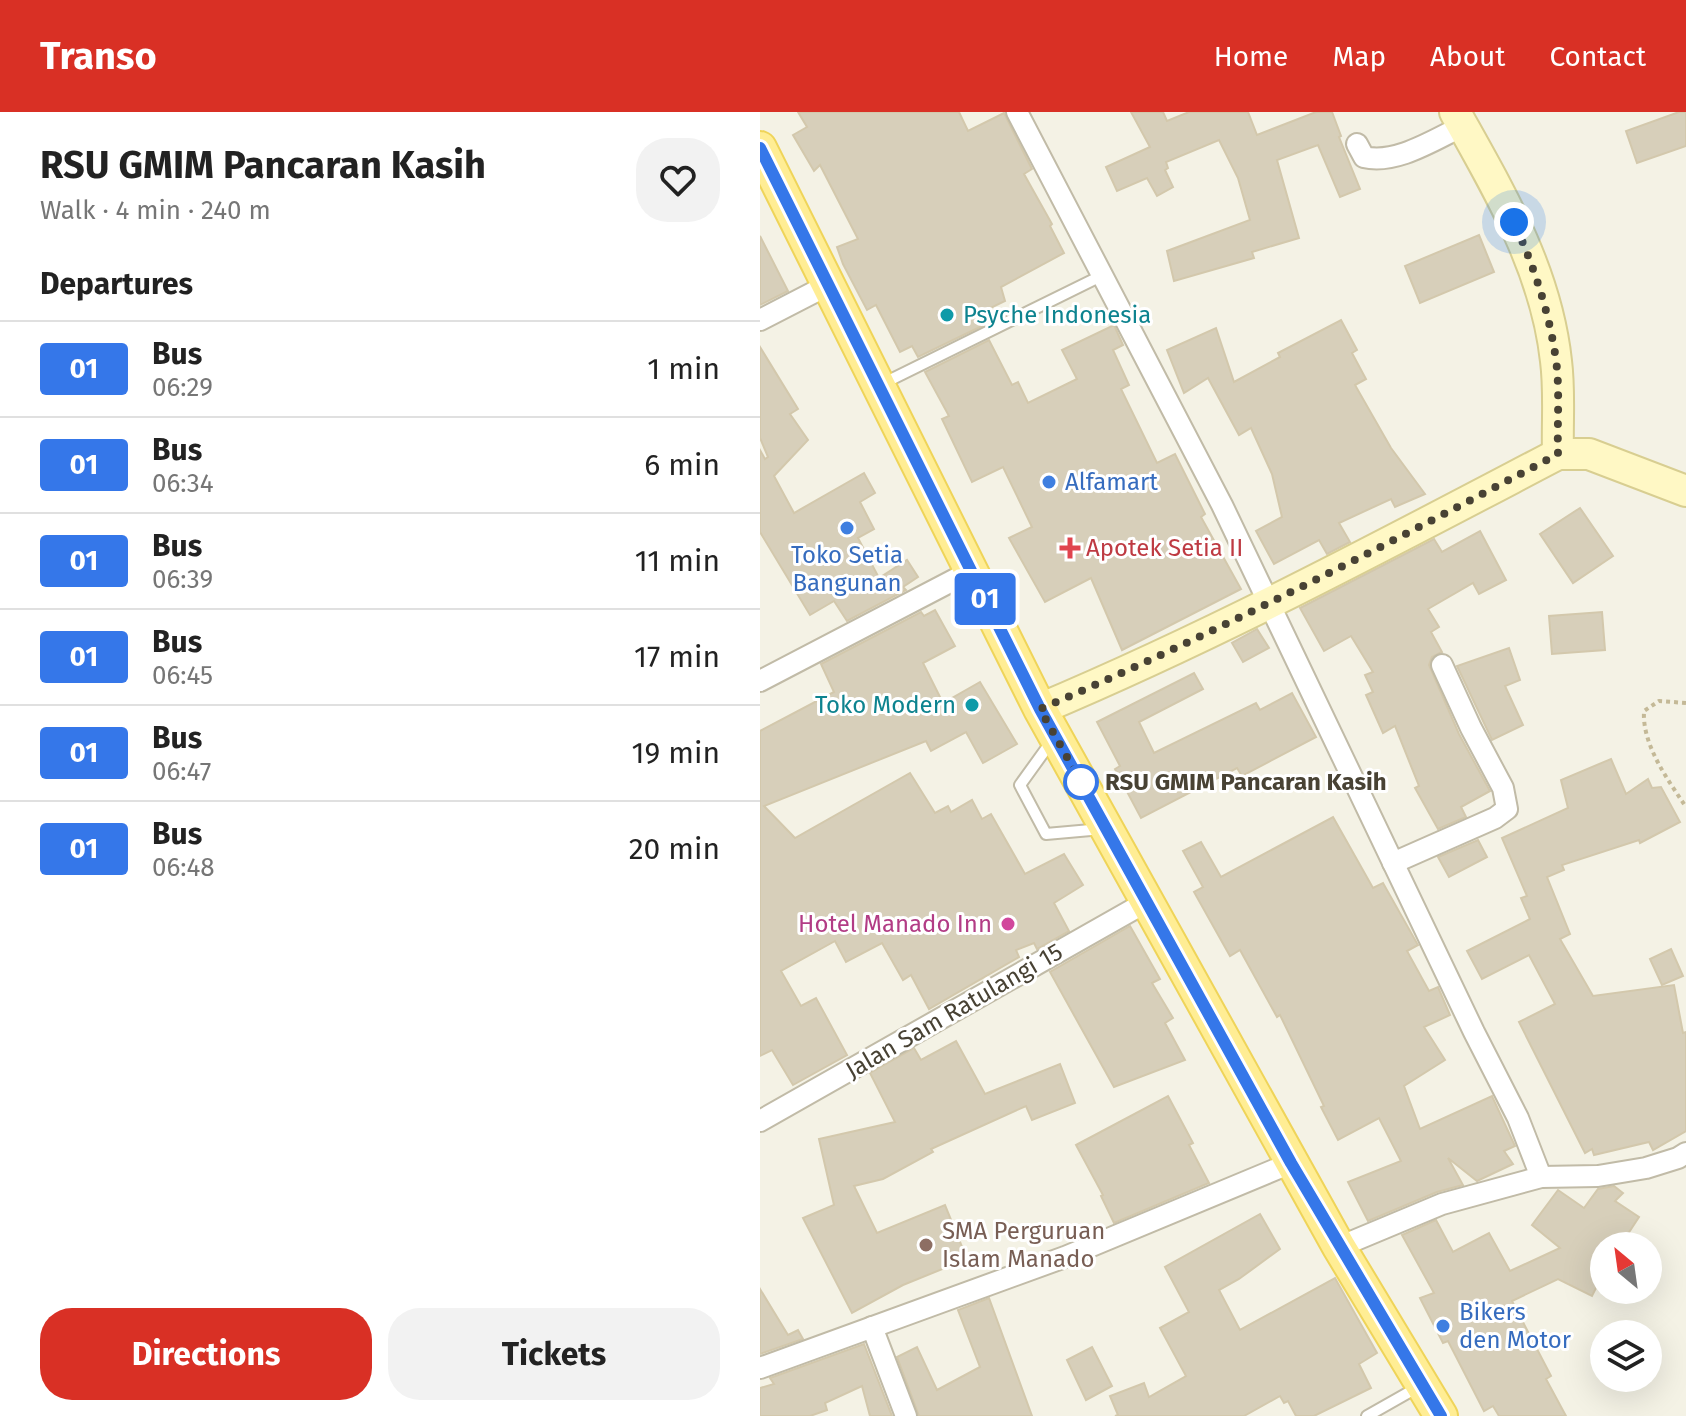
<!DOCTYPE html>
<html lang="en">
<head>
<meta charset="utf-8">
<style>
	:root { --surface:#fff; --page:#f2f2f2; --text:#222; --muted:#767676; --line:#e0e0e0; --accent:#d93025 }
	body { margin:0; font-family:"Fira Sans",sans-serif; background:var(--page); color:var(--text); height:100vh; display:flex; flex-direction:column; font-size:30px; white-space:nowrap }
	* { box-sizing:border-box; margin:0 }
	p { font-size:26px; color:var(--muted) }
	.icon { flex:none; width:44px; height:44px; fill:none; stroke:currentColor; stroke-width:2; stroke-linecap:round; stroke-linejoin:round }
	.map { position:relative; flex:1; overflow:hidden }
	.side { display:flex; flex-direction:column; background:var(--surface); width:760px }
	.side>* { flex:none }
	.badge { padding:0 16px; border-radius:6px; font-size:28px; line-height:52px }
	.needle { width:52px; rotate:331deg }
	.buttons { position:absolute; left:830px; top:1120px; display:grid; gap:16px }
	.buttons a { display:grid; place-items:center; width:72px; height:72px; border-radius:50%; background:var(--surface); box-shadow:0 8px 32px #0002; font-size:40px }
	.you { position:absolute; width:40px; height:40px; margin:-20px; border:6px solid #fff; border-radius:50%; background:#1a73e8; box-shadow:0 0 0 12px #1a73e833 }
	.map>.badge { position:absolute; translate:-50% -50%; box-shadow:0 0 0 4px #fff }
	h2 { padding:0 40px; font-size:30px; line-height:72px }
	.round { display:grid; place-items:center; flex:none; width:84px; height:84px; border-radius:32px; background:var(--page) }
	.summary { display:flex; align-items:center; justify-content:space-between; height:136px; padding:0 40px }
	h1 { font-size:38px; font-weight:700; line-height:60px }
	.button { display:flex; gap:16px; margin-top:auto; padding:16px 40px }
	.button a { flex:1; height:92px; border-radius:32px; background:var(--accent); color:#fff; font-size:32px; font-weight:700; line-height:92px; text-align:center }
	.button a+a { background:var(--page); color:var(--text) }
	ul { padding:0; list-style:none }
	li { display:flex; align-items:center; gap:24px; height:96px; padding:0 40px; border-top:2px solid var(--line) }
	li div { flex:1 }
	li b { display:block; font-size:30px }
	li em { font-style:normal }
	li .badge { min-width:88px; font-weight:700; text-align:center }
	header { display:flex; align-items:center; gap:48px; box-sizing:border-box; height:112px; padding:0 40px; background:var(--accent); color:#fff }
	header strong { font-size:38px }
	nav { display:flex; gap:44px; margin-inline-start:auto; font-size:28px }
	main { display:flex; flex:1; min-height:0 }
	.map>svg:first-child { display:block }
	.building { fill:#d7cfba; stroke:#d3c8ac; stroke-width:2 }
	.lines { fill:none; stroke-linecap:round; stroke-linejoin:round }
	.lane-casing { stroke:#c1bba7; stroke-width:14 }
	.street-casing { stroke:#c1bba7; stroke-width:24 }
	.secondary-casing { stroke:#d8ce91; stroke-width:34 }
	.primary-casing { stroke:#efd459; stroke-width:36 }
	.path { stroke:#c4b997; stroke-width:4; stroke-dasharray:4 4; stroke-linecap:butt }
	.lane { stroke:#fff; stroke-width:10 }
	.street { stroke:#fff; stroke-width:20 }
	.secondary { stroke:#fff8c5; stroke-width:30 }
	.primary { stroke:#ffed94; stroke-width:32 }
	.line-casing { stroke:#fff; stroke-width:18 }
	.line { stroke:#3577e9; stroke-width:12 }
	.walk { stroke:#484234; stroke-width:8; stroke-dasharray:0 14.4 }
	.culture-dot { fill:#0f9aa8; stroke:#fff; stroke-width:3 }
	.shop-dot { fill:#3f7fe0; stroke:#fff; stroke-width:3 }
	.health-dot { fill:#e0444e; stroke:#fff; stroke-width:3 }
	.stop-dot { fill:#fff; stroke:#3577e9; stroke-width:4 }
	.hotel-dot { fill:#d1479c; stroke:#fff; stroke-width:3 }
	.education-dot { fill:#8d6e63; stroke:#fff; stroke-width:3 }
	.labels { text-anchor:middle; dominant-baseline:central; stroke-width:6; stroke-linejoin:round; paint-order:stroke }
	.culture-label { font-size:24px; fill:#0d838f; stroke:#fff; text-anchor:start }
	.shop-label { font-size:24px; fill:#366cbe; stroke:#fff; text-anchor:start }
	.health-label { font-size:24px; fill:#be3a42; stroke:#fff; text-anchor:start }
	.stop-label { font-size:24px; font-weight:bold; fill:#484234; stroke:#fff; text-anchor:start }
	.hotel-label { font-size:24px; fill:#b23c85; stroke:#fff; text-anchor:end }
	.street-label { font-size:24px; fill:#484234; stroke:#fff }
	.education-label { font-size:24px; fill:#785e54; stroke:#fff; text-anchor:start }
</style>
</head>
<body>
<header>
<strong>Transo</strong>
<nav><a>Home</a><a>Map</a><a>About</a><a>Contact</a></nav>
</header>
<main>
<section class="side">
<div class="summary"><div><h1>RSU GMIM Pancaran Kasih</h1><p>Walk · 4 min · 240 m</p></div><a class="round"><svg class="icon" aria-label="heart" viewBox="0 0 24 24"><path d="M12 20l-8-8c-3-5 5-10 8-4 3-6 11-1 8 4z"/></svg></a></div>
<h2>Departures</h2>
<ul>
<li><span class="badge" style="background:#3577e9;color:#fff">01</span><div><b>Bus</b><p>06:29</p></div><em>1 min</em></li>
<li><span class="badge" style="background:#3577e9;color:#fff">01</span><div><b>Bus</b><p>06:34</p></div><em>6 min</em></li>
<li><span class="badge" style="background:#3577e9;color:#fff">01</span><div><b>Bus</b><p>06:39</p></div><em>11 min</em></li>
<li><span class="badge" style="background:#3577e9;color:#fff">01</span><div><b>Bus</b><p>06:45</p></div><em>17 min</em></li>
<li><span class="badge" style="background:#3577e9;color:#fff">01</span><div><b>Bus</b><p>06:47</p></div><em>19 min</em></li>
<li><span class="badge" style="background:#3577e9;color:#fff">01</span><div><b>Bus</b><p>06:48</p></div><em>20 min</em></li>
</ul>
<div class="button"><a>Directions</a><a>Tickets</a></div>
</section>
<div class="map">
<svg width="926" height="1304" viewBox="0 0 926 1304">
	<rect width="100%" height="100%" fill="#f4f2e5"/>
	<g class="building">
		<polygon points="38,0 199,0 208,19 244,1 272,57 264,62 292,112 290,114 304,141 241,175 245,189 216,203 222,214 158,245 152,234 140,240 116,193 107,198 83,152 77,135 98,127 60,53 54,59 33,23 47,15"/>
		<polygon points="371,0 403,0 407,9 429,0 488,0 497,23 556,0 572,0 581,24 579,25 600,77 580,85 558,33 517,48 539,126 492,140 494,146 414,169 407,139 490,108 478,66 459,28 406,50 408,56 405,58 413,75 397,84 387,66 357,79 346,55 390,35"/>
		<polygon points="919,0 926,0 926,34 877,51 866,19"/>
		<polygon points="719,123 734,160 660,191 645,154"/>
		<polygon points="0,124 28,179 0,193"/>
		<polygon points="581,208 597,238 592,241 606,267 595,273 631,336 665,382 635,395 631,387 579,411 590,430 567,442 559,428 514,452 496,419 522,405 512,362 491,316 479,323 448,266 424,281 407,238 456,216 474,270 520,245 518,241"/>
		<polygon points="354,213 363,233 353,238 369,273 361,277 397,351 415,342 445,402 441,405 481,477 362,538 331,466 285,490 249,426 272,415 243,355 212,370 182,307 189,304 165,260 229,228 252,273 258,270 268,291 317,267 302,238"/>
		<polygon points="0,235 38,297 30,302 48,328 14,364 34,401 104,361 115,381 100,390 114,417 98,426 119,466 147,448 158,465 143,475 146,478 87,509 74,489 50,503 0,420 0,338 5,347 8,345 0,326"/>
		<polygon points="820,396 853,444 813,471 780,422"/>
		<polygon points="720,419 746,468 719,482 713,471 668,497 679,515 671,520 682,540 672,545 669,553 699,622 730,679 701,695 706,705 678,717 655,676 659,674 635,614 623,621 606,583 613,580 605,563 613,560 591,524 564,539 540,496 674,427 682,440"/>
		<polygon points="175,498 195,534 163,551 183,591 220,570 257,632 223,651 206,620 171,639 166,629 4,694 35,726 150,661 175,701 188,694 191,700 212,688 222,707 231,702 265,762 304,742 323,773 294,791 309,819 277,837 274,831 256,838 259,845 169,897 151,863 143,868 122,831 86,850 75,829 21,859 41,894 56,886 87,943 33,973 12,938 0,944 0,619 74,580 61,552 161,500 164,504"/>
		<polygon points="842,500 845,538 792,542 789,504"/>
		<polygon points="497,517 509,536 483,550 472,531"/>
		<polygon points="749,536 760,568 745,574 763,613 732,628 697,554"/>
		<polygon points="434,561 443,577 379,610 394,641 496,591 500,598 532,581 556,625 482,664 477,656 381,706 355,657 360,654 337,610"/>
		<polygon points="851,647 866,682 888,667 892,676 901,675 920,710 880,731 879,728 802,753 804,758 787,765 810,822 800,827 833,884 914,873 923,921 926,920 926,1019 893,1038 889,1030 834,1043 832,1037 825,1041 759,910 795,892 769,843 722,867 707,839 770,807 761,786 767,784 742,726 808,696 801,668"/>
		<polygon points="573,705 613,776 623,771 658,833 647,839 669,879 678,875 690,903 664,915 685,948 644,974 660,1017 732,984 755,1034 744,1039 753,1052 717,1069 688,1046 703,1073 677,1080 608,1109 588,1070 641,1049 619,1006 578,1028 561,995 564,994 520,903 517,905 480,838 470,844 434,780 443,775 423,739 441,730 461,765"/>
		<polygon points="718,728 727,745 689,765 678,745"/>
		<polygon points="370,814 400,867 392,871 413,906 405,911 425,948 354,975 290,860"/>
		<polygon points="911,837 923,864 902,873 890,847"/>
		<polygon points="196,929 225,982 300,952 315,991 272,1008 266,994 171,1037 173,1040 123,1067 94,1074 117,1121 185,1093 207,1147 143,1173 92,1201 43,1106 74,1093 59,1027 135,1010 110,961 154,936 161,948"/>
		<polygon points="408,984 433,1031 429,1033 449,1071 354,1111 341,1084 343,1083 316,1033"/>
		<polygon points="854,1074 863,1081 855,1089 879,1105 860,1134 844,1134 844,1160 832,1184 798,1167 752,1189 791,1264 786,1267 806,1304 739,1304 733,1294 724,1299 688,1229 683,1231 660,1186 674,1181 642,1123 676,1108 693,1140 729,1121 750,1159 800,1136 772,1113 798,1078 824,1096 838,1077"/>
		<polygon points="500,1102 520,1137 479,1167 459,1178 480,1218 575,1166 617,1241 599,1252 611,1276 554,1304 536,1304 528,1289 524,1291 520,1284 484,1304 355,1304 358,1303 350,1284 384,1271 389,1285 426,1264 400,1216 429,1200 405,1155"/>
		<polygon points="0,1177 28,1223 38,1218 43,1227 0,1242"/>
		<polygon points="229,1186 272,1304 159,1304 137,1245 157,1235 177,1278 220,1255 198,1198"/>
		<polygon points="104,1232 132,1304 110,1304 102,1274 65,1291 67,1298 50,1304 0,1304 0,1276 14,1272 10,1266"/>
		<polygon points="332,1235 352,1274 326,1288 307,1248"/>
	</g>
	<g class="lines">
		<defs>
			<g id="lane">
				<polyline points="124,271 343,163"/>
				<polyline points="291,630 260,673 286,722 342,717"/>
				<polyline points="607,1304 660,1274"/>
			</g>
			<g id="street">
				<polyline points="257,0 462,393 714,920 758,1006 781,1065"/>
				<path d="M597 32 604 45C636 53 675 27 703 14"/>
				<polyline points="0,208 68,173"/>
				<polyline points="0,569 211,459"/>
				<polyline points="633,751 735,706 747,697 743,676 711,616 682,553"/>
				<polyline points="0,1009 388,789"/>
				<polyline points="579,1135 682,1092 781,1065 838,1064 886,1056 918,1046 926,1041"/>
				<polyline points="112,1215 146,1304"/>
				<polyline points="0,1256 305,1145 531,1051"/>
			</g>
			<g id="secondary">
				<path d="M695 0C739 79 786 157 796 249 800 280 797 311 798 342"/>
				<path d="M280 597C458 522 628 431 798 342H829L926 379"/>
			</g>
			<polyline id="primary" points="0,36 280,597 579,1135 681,1304"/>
		</defs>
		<use href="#lane" class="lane-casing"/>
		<use href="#street" class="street-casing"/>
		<use href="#secondary" class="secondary-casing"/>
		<use href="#primary" class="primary-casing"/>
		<path class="path" d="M926 591 899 589 884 599C882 633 908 668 926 695"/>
		<use href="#lane" class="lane"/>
		<use href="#street" class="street"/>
		<use href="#secondary" class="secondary"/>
		<use href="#primary" class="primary"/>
	</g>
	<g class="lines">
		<defs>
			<polyline id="line" points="0,36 280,597 531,1051 681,1304"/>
		</defs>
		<use href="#line" class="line-casing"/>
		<use href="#line" class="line"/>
		<path class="walk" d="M321 670 280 597C457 521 628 432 798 342 797 311 800 278 796 248 789 199 774 155 754 110"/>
	</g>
	<g class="culture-dot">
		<circle cx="187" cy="203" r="8"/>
		<circle cx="212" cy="593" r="8"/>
	</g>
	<g class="shop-dot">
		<circle cx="289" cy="370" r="8"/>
		<circle cx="87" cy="416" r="8"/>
		<circle cx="683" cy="1214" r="8"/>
	</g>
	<path class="health-dot" d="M306 424h8v8h8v8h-8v8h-8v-8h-8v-8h8z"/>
	<circle class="stop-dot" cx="321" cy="670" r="16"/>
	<circle class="hotel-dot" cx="248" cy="812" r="8"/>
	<circle class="education-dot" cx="166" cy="1133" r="8"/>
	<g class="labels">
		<g class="culture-label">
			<text x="203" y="203">Psyche Indonesia</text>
			<text x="196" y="593" text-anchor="end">Toko Modern</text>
		</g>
		<g class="shop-label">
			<text x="305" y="370">Alfamart</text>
			<text x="87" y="443" text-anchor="middle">Toko Setia<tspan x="87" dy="28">Bangunan</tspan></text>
			<text x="699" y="1200">Bikers<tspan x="699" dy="28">den Motor</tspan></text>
		</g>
		<g class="health-label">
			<text x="326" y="436">Apotek Setia II</text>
		</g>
		<g class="stop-label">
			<text x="345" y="670">RSU GMIM Pancaran Kasih</text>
		</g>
		<g class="hotel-label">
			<text x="232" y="812">Hotel Manado Inn</text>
		</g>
		<g class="street-label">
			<text transform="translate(194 899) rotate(-30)">Jalan Sam Ratulangi 15</text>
		</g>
		<g class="education-label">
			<text x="182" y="1119">SMA Perguruan<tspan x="182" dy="28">Islam Manado</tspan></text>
		</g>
	</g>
</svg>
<div class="buttons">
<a><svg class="needle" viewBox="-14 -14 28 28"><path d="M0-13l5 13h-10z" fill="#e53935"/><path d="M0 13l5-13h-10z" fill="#767676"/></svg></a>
<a><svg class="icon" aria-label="layers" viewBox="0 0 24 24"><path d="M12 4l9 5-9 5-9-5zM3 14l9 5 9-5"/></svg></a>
</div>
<div class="you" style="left:754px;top:110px"></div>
<b class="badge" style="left:225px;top:487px;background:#3577e9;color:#fff">01</b>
</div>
</main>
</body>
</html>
